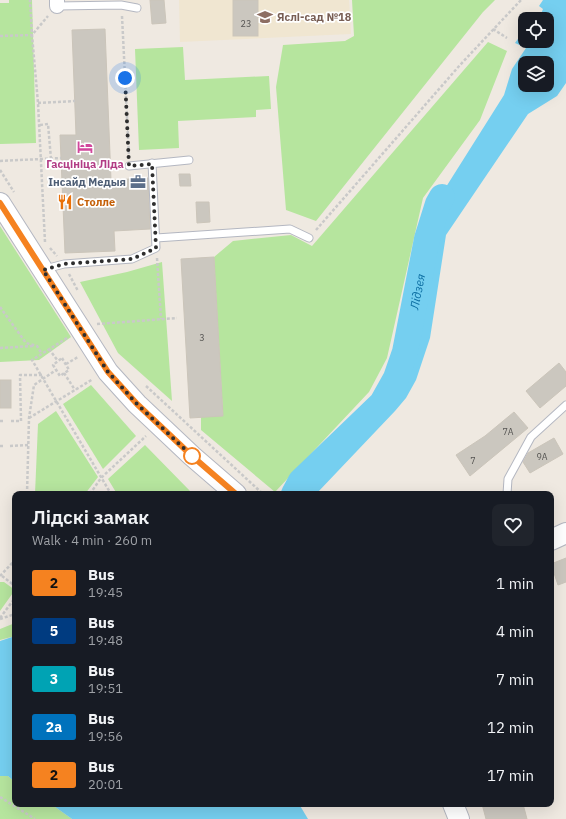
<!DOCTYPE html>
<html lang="en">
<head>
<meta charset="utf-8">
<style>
	:root { --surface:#171b24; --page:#20242c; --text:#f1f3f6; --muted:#9ea1a6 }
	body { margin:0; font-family:"IBM Plex Sans",sans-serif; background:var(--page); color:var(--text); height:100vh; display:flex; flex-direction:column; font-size:15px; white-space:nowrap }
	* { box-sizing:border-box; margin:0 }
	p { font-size:13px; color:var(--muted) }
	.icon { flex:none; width:22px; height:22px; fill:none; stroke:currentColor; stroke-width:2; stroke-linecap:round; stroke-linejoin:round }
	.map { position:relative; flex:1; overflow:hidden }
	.drawer { position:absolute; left:12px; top:491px; width:542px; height:316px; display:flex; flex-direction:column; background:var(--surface); border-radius:8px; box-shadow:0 4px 16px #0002 }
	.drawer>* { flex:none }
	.badge { padding:0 8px; border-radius:3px; font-size:14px; line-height:26px }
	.buttons { position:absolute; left:518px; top:12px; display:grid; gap:8px }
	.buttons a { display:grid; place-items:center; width:36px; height:36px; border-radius:8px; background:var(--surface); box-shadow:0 4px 16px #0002; font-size:20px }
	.you { position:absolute; width:20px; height:20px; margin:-10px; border:3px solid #fff; border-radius:50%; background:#1a73e8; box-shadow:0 0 0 6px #1a73e833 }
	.map>.badge { position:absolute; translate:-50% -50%; box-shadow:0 0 0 2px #fff }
	.round { display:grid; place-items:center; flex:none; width:42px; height:42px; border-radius:8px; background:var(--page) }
	.summary { display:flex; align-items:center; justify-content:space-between; height:68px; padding:0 20px }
	h1 { font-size:19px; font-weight:600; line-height:30px }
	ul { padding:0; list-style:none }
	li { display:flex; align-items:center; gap:12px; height:48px; padding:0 20px }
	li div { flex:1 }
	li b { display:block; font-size:15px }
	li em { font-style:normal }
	li .badge { min-width:44px; font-weight:700; text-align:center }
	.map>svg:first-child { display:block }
	.education { fill:#f0e6d1 }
	.green { fill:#b6e59e }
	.water { fill:#75cff0; fill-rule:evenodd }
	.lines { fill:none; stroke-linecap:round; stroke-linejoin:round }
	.river { stroke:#75cff0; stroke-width:26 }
	.building { fill:#cbc7bf; stroke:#cbc5ba }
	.service-casing { stroke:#b4b7c1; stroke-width:9 }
	.minor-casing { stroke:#b4b7c1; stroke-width:16 }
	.secondary-casing { stroke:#b4b7c1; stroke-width:22 }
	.path { stroke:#c9c9c9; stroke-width:2.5; stroke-dasharray:3 2; stroke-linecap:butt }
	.service { stroke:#fff; stroke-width:7 }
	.minor { stroke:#fff; stroke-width:14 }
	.secondary { stroke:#fff; stroke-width:20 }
	.line-casing { stroke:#fff; stroke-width:9 }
	.line { stroke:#f58220; stroke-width:6 }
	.walk { stroke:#2e2e2e; stroke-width:4; stroke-dasharray:0 7.2 }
	.stop-dot { fill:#fff; stroke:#f58220; stroke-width:2 }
	.labels { text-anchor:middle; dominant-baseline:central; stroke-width:3.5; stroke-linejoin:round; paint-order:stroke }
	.number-label { font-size:9px; fill:#555452 }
	.education-label { font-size:11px; font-weight:bold; fill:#785e54; stroke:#fff; text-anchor:start }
	.hotel-label { font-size:11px; font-weight:bold; fill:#b23c85; stroke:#fff }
	.service-label { font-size:11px; font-weight:bold; fill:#4e5e75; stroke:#fff; text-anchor:end }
	.food-label { font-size:11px; font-weight:bold; fill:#c56008; stroke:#fff; text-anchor:start }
	.water-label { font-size:12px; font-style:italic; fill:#0d6fa3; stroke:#fff }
</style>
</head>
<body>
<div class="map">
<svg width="566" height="819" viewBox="0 0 566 819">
	<rect width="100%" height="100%" fill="#efe9e1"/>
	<polygon class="education" points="179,0 349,0 351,34 180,42"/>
	<g class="green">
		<polygon points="9,0 32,0 36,143 0,144 0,3 9,3"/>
		<polygon points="352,0 495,0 483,12 316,221 286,210 276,87 283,45 345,41 354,36"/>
		<polygon points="488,42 507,51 480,120 423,198 387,358 369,392 275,492 201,430 201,417 223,415 214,257 233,241 291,235 312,246"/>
		<polygon points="183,47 185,80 269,76 271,109 256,110 256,117 178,121 179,148 139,150 135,49"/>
		<polygon points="0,226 71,337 39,360 0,362"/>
		<polygon points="162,262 172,401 118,353 80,282 127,272"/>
		<polygon points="91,385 136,436 103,469 63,404"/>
		<polygon points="56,411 98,477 85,494 35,494 38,424"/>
		<polygon points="145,445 190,491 195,494 117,494 108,479"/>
		<polygon points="0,582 4,582 15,590 0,611"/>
		<polygon points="15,623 15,636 0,640 0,629"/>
		<polygon points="0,776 8,776 15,782 15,804 51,804 72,819 0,819"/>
	</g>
	<g class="water">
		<path d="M543 0H566V83L557 96 528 114 446 235 430 338 416 380 406 398 395 411 318 492 312 494H292L389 395 407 353 434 206 504 95 512 69 526 48 515 43 523 32 525 33V41H547V19H539L543 9 539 6ZM525 63H547V85H525Z"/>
		<polygon points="15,636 15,782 8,776 0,776 0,641"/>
		<polygon points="51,804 299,804 308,819 72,819"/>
	</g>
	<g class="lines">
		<path class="river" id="s1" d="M294 494 301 481 382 403 396 378 405 352 427 239 438 204 442 197"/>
	</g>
	<g class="building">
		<polygon points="150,0 164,0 166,23 152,24"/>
		<rect x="233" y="0" width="25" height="36"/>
		<polygon points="105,29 111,180 148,178 150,229 114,231 115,251 65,253 60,135 76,135 72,30"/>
		<polygon points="179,174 190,174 191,186 180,186"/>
		<polygon points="196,202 209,202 210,222 197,223"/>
		<polygon points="214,257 223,416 190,418 181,259"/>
		<polygon points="559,363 566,372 566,386 540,408 526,391"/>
		<rect x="0" y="380" width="11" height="28"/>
		<polygon points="514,412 528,428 470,476 456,455 485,436"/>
		<polygon points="554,438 563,454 530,473 523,462 528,453"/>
		<polygon points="566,558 566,582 558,585 551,564"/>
		<polygon points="482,804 523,804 527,819 486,819"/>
	</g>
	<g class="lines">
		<defs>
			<g id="service">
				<polyline points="57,6 121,5 137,8"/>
				<polyline points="129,166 189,160"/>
				<polyline points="156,238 290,229 309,238"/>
				<polyline points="45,269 64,264 132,259 156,248 152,163"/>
				<polyline points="507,494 508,479 531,437 566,405"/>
			</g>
			<polyline id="minor" points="57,6 57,0"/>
			<g id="secondary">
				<polyline points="0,203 108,372 137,404 192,456 236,494"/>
				<polyline points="551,540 566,533"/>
				<polyline points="453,804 459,819"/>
			</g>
		</defs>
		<use href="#service" class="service-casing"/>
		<use href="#minor" class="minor-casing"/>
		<use href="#secondary" class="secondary-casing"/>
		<g class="path">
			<polyline points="122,16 129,157"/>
			<polyline points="493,29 507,38"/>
			<polyline points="0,36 32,35 30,0"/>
			<polyline points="38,103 75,101"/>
			<polyline points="40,125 48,124 51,159"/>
			<polyline points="0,161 61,158"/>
			<polyline points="0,170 14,192"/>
			<polyline points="316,230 460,65 521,0"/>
			<polyline points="45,242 38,103 32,35 48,16"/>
			<polyline points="50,248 57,256"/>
			<polyline points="157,258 161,319"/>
			<polyline points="69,274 78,291"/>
			<polyline points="0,307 26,343 37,346 42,354"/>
			<polyline points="97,324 177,318"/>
			<polyline points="67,338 32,360 111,494"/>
			<polyline points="0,348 33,346"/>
			<polyline points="49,349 58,361"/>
			<polygon points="62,358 69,370 60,376 53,365"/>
			<polyline points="66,364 78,357"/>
			<polyline points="64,373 75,390"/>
			<polyline points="146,386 263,494"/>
			<polyline points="29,418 93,379"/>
			<polyline points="0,421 4,421"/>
			<polyline points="11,421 21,421 20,375 42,375"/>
			<polyline points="0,446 3,446"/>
			<polyline points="10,446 28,445"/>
			<polyline points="27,494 29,418 34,385 56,370"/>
			<polyline points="90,494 101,478 146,436"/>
			<polyline points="0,576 15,560"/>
			<polyline points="2,576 15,586"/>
			<polyline points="0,618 15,598"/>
			<polyline points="0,619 15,614"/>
			<polyline points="0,797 35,819"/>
		</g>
		<use href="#service" class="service"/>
		<use href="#minor" class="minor"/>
		<use href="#secondary" class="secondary"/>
	</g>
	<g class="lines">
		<defs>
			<polyline id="line" points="0,203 108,372 137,404 192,456 236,494"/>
		</defs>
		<use href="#line" class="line-casing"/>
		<use href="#line" class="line"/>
		<polyline class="walk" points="125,78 129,166 152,164 156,248 132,259 64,264 43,270 108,372 137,404 192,456"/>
	</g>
	<defs>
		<symbol id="school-bare" viewBox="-9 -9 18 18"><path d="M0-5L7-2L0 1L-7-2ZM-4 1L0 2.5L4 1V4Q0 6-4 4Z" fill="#8d6e63" stroke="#fff" stroke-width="2.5" paint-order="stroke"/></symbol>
		<symbol id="hotel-bare" viewBox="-9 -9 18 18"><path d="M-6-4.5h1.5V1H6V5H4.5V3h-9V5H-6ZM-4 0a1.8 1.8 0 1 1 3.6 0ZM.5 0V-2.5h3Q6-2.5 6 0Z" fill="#d1479c" stroke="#fff" stroke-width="2.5" paint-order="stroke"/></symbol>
		<symbol id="office-bare" viewBox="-9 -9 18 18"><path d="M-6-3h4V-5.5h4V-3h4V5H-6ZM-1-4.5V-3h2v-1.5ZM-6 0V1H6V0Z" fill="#5c6f8a" stroke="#fff" stroke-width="2.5" paint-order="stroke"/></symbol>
		<symbol id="restaurant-bare" viewBox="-9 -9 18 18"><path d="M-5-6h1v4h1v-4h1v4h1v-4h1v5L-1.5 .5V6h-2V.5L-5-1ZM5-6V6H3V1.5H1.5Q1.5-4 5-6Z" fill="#e8710a" stroke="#fff" stroke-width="2.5" paint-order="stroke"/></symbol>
	</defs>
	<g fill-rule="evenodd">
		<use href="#school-bare" x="254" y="6" width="22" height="22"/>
		<use href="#hotel-bare" x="74" y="136" width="22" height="22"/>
		<use href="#office-bare" x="127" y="171" width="22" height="22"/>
		<use href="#restaurant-bare" x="54" y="191" width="22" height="22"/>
	</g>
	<circle class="stop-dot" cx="192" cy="456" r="8"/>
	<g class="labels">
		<g class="number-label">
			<text x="246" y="23">23</text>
			<text x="202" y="337">3</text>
			<text x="508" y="431">7А</text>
			<text x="542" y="456">9А</text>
			<text x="473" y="460">7</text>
		</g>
		<g class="education-label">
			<text x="277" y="17">Яслі-сад №18</text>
		</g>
		<g class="hotel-label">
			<text x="85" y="164">Гасцініца Ліда</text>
		</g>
		<g class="service-label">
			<text x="126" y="182">Інсайд Медыя</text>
		</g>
		<g class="food-label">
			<text x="77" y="202">Столле</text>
		</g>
		<g class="water-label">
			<text stroke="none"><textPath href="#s1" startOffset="245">Лідзея</textPath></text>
		</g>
	</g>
</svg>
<div class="buttons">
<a><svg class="icon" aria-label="locate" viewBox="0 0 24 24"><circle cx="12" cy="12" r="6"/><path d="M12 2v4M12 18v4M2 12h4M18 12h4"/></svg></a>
<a><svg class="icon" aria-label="layers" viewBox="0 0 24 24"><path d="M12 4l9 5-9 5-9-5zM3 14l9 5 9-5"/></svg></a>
</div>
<div class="you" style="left:125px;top:78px"></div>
<section class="drawer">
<div class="summary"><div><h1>Лідскі замак</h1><p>Walk · 4 min · 260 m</p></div><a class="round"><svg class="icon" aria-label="heart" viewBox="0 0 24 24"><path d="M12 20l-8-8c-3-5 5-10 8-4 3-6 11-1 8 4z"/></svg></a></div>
<ul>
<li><span class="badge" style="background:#f58220;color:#111">2</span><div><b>Bus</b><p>19:45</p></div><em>1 min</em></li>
<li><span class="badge" style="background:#003b80;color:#fff">5</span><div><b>Bus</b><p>19:48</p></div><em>4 min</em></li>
<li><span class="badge" style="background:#00a3b4;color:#fff">3</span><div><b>Bus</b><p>19:51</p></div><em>7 min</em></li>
<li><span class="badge" style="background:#0072bc;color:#fff">2а</span><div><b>Bus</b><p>19:56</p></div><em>12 min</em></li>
<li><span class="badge" style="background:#f58220;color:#111">2</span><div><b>Bus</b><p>20:01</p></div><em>17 min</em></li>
</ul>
</section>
</div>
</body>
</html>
